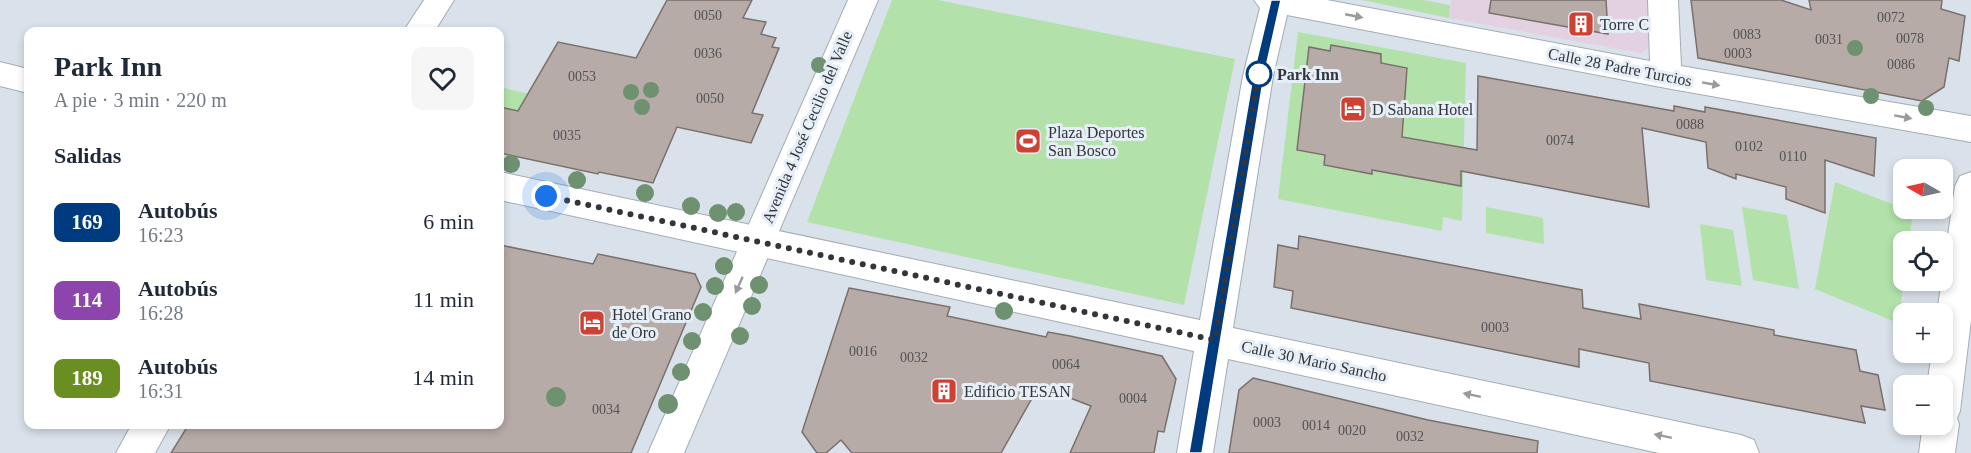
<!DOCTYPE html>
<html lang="es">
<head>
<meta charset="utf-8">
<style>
	:root { --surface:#fff; --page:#f6f6f7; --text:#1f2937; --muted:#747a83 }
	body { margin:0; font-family:Georgia,serif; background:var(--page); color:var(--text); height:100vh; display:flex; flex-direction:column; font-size:22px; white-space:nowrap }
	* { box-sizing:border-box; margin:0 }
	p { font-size:20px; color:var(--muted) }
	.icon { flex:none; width:33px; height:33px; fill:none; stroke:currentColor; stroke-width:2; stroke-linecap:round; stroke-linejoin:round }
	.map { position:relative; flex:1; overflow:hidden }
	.sheet { position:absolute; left:24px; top:27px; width:480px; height:402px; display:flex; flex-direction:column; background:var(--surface); border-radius:12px; box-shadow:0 3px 9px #0003 }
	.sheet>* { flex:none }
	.badge { padding:0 12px; border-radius:9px; font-size:21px; line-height:39px }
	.needle { width:39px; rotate:279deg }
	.buttons { position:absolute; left:1893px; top:159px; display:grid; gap:12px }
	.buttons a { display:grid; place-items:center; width:60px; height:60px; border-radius:12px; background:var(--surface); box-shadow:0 3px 9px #0003; font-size:30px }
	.you { position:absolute; width:30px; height:30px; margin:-15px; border:4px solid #fff; border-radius:50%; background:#1a73e8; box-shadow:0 0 0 9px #1a73e833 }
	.map>.badge { position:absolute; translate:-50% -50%; box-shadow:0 0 0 3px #fff }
	h2 { padding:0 30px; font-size:22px; line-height:54px }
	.round { display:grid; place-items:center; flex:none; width:63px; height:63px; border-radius:12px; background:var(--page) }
	.summary { display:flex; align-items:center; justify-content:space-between; height:102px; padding:0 30px }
	h1 { font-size:28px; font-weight:600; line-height:45px }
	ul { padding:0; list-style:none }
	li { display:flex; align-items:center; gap:18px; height:78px; padding:0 30px }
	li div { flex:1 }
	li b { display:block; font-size:22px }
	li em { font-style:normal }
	li .badge { min-width:66px; font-weight:700; text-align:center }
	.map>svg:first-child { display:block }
	.commercial { fill:#e3d0e0 }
	.green { fill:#b2e2aa; fill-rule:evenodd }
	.building { fill:#b7aba7; stroke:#7a706b; stroke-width:1.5 }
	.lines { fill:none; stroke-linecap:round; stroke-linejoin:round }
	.minor-casing { stroke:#a4acb4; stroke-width:2 }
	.tertiary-casing { stroke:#a4acb4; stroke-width:2 }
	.minor { fill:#fff; fill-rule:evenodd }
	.tertiary { fill:#fff; fill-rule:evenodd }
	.tree { fill:#6e916f }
	.oneway { fill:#989a9c }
	.line { fill:#003b80; stroke:#fff; stroke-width:1.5 }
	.walk { stroke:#323539; stroke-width:6; stroke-dasharray:0 10.8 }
	.stop-dot { fill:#fff; stroke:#003b80; stroke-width:3 }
	.labels { text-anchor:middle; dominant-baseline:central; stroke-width:6; stroke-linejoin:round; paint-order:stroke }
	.number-label { font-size:14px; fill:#535254 }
	.poi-label { font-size:16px; fill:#323539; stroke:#e6eef7; text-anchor:start }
	.street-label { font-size:16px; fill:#323539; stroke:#e6eef7 }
	.stop-label { font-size:16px; font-weight:bold; fill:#323539; stroke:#e6eef7; text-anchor:start }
</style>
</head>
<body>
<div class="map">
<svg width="1971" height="453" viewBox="0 0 1971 453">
	<rect width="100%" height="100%" fill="#d9e1ea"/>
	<polygon class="commercial" points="1451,0 1648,0 1651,45 1641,53 1449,18"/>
	<g class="green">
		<polygon points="892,0 938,0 1235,59 1184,305 807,222"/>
		<polygon points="1362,0 1423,0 1450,5 1449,18"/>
		<path d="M1298 32 1466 63 1462 221 1443 217 1442 231 1278 199ZM1331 45 1381 54V63L1406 68 1400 169 1373 164 1372 174 1324 165 1325 155 1297 150 1309 48 1330 51Z"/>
		<polygon points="500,87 538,96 528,113 502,108 500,113"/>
		<polygon points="1835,182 1913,212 1909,241 1904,242 1904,281 1898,323 1815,289"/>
		<polygon points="1486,207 1543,218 1544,244 1486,233"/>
		<polygon points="1742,207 1787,215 1799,289 1753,280"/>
		<polygon points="1700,224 1733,230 1742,286 1706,280"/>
	</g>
	<g class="building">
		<polygon points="667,0 752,0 743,18 766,22 761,34 776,38 772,47 779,48 752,113 763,115 751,143 677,127 653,183 599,172 598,174 500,153 500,107 518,111 558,42 636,58"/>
		<polygon points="1491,0 1606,0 1608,34 1489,13"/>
		<polygon points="1691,0 1781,0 1811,10 1809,0 1942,0 1941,9 1965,16 1959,61 1949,58 1944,87 1922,101 1698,58"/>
		<polygon points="1331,45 1381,54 1381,63 1407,68 1402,137 1477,150 1478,76 1674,111 1674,106 1705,112 1705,107 1876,138 1874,176 1825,160 1825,213 1786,199 1786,187 1736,174 1736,179 1708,168 1706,142 1642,128 1649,207 1461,171 1461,186 1372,170 1372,174 1324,165 1325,155 1297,150 1309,47 1330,51"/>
		<polygon points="1299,236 1582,290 1583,308 1641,319 1639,304 1774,330 1774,335 1856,350 1860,371 1878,375 1885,410 1861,406 1865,423 1650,381 1649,363 1579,349 1579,367 1291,308 1293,291 1274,287 1278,245 1298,249"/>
		<polygon points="500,245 593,264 598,254 695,274 701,287 631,453 171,453 189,424 500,424"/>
		<polygon points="849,288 950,307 947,316 1046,337 1048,332 1070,336 1162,356 1176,379 1164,432 1158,431 1154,453 1070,453 1091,406 1039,386 1001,453 852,453 841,440 826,453 817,453 802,432"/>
		<polygon points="1253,378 1428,420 1538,441 1537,453 1229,453 1239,390"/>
	</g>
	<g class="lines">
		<defs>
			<g id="minor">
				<polygon points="424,0 454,0 434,32 403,32"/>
				<polygon points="1254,0 1327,0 1650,61 1648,0 1678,0 1681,66 1971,116 1971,142 1666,88 1287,15 1273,76 1233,328 1741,435 1754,440 1759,453 1659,453 1228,359 1213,453 1177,453 1194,351 500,200 500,172 1200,320 1243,76 1260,8"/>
				<polygon points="0,62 28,69 28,93 0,86"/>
				<polygon points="132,424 171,424 155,453 116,453"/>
			</g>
			<g id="tertiary">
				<polygon points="848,0 878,0 684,453 648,453"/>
				<polygon points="1971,172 1971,320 1960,411 1957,418 1959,424 1955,453 1919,453 1923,424 1942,424 1942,386 1927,386 1932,352 1942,352 1942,314 1937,314 1955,186 1960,176"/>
			</g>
		</defs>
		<use href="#minor" class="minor-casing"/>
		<use href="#tertiary" class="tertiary-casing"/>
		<use href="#minor" class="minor"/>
		<use href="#tertiary" class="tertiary"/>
	</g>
	<g class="tree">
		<circle cx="1855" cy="48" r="8"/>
		<circle cx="819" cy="65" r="8"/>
		<circle cx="651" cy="90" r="8"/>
		<circle cx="631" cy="92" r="8"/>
		<circle cx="1871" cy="96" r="8"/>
		<circle cx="642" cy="107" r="8"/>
		<circle cx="1926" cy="108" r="8"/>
		<circle cx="511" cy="164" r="9"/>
		<circle cx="577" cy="180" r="9"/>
		<circle cx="645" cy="193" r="9"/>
		<circle cx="691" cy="206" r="9"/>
		<circle cx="736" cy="212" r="9"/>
		<circle cx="718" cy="213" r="9"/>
		<circle cx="724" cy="266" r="9"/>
		<circle cx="759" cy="285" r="9"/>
		<circle cx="715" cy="286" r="9"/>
		<circle cx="752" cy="306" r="9"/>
		<circle cx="1004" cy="311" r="9"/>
		<circle cx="703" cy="312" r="9"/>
		<circle cx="740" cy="336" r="9"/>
		<circle cx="692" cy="341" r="9"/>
		<circle cx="681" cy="372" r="9"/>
		<circle cx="556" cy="397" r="10"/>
		<circle cx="668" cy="404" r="10"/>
	</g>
	<defs><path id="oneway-solid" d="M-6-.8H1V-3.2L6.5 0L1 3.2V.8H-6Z" transform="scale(1.5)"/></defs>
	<g class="oneway">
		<use href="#oneway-solid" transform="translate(1354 16) rotate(11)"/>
		<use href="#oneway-solid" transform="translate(1711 84) rotate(10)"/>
		<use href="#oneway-solid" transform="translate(1903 117) rotate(10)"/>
		<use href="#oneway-solid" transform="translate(739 285) rotate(114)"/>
		<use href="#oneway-solid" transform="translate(1472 395) rotate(-168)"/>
		<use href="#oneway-solid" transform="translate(1663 436) rotate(-168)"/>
	</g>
	<polygon class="line" points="1271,0 1281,0 1264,76 1202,453 1189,453 1253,76"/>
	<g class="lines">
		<polyline class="walk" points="546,196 1215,340 1259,74"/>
	</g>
	<defs>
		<symbol id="building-square" viewBox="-11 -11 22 22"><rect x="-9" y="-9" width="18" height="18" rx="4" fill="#ce4133" stroke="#e6eef7"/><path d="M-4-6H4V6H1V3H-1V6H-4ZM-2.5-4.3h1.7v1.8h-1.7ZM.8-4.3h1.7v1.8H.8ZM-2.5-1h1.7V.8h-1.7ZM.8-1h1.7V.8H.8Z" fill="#fff"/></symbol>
		<symbol id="hotel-square" viewBox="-11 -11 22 22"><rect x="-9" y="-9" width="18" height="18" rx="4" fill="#ce4133" stroke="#e6eef7"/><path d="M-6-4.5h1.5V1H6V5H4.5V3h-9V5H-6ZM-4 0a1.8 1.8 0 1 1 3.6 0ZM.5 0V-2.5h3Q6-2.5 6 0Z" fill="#fff"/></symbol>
		<symbol id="stadium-square" viewBox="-11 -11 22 22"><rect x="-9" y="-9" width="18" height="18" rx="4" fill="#ce4133" stroke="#e6eef7"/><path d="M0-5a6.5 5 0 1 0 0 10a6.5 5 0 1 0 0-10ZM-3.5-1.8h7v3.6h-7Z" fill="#fff"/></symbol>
	</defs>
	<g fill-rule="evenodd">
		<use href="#building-square" x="1566" y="9" width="30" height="30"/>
		<use href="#hotel-square" x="1338" y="94" width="30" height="30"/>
		<use href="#stadium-square" x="1013" y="126" width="30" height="30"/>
		<use href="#hotel-square" x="577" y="308" width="30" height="30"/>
		<use href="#building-square" x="929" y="376" width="30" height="30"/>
	</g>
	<circle class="stop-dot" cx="1259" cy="74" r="12"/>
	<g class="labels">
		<g class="number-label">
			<text x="708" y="15">0050</text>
			<text x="1891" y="17">0072</text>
			<text x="1747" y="34">0083</text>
			<text x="1910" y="38">0078</text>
			<text x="1829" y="39">0031</text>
			<text x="708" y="53">0036</text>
			<text x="1738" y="53">0003</text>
			<text x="1901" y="64">0086</text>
			<text x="582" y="76">0053</text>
			<text x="710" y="98">0050</text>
			<text x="1690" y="124">0088</text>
			<text x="567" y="135">0035</text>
			<text x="1560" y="140">0074</text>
			<text x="1749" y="146">0102</text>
			<text x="1793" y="156">0110</text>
			<text x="1495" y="327">0003</text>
			<text x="863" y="351">0016</text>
			<text x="914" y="357">0032</text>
			<text x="1066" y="364">0064</text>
			<text x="1133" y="398">0004</text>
			<text x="606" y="409">0034</text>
			<text x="1267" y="422">0003</text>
			<text x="1316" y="425">0014</text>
			<text x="1352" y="430">0020</text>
			<text x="1410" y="436">0032</text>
		</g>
		<g class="poi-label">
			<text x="1600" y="24">Torre C</text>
			<text x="1372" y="109">D Sabana Hotel</text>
			<text x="1048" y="132">Plaza Deportes<tspan x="1048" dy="18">San Bosco</tspan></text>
			<text x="612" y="314">Hotel Grano<tspan x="612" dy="18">de Oro</tspan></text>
			<text x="964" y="391">Edificio TESAN</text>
		</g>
		<g class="street-label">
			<text transform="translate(1620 67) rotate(11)">Calle 28 Padre Turcios</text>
			<text transform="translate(807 127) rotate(-67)">Avenida 4 José Cecilio del Valle</text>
			<text transform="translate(1314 361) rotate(12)">Calle 30 Mario Sancho</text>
		</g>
		<g class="stop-label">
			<text x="1277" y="74">Park Inn</text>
		</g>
	</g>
</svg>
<div class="buttons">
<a><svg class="needle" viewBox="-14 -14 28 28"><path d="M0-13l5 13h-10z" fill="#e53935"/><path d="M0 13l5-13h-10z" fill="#747a83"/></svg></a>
<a><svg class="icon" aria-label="locate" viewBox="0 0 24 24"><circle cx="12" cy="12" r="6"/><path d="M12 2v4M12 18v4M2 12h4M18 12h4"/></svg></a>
<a>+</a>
<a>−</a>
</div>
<div class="you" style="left:546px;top:196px"></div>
<section class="sheet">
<div class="summary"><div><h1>Park Inn</h1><p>A pie · 3 min · 220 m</p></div><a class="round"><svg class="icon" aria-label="heart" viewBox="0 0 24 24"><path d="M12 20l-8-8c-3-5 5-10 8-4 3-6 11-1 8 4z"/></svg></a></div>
<h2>Salidas</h2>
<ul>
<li><span class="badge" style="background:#003b80;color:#fff">169</span><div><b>Autobús</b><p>16:23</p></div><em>6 min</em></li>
<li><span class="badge" style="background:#8e44ad;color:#fff">114</span><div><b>Autobús</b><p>16:28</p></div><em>11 min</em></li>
<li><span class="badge" style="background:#6b8e23;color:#fff">189</span><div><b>Autobús</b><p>16:31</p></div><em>14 min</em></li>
</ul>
</section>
</div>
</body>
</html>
